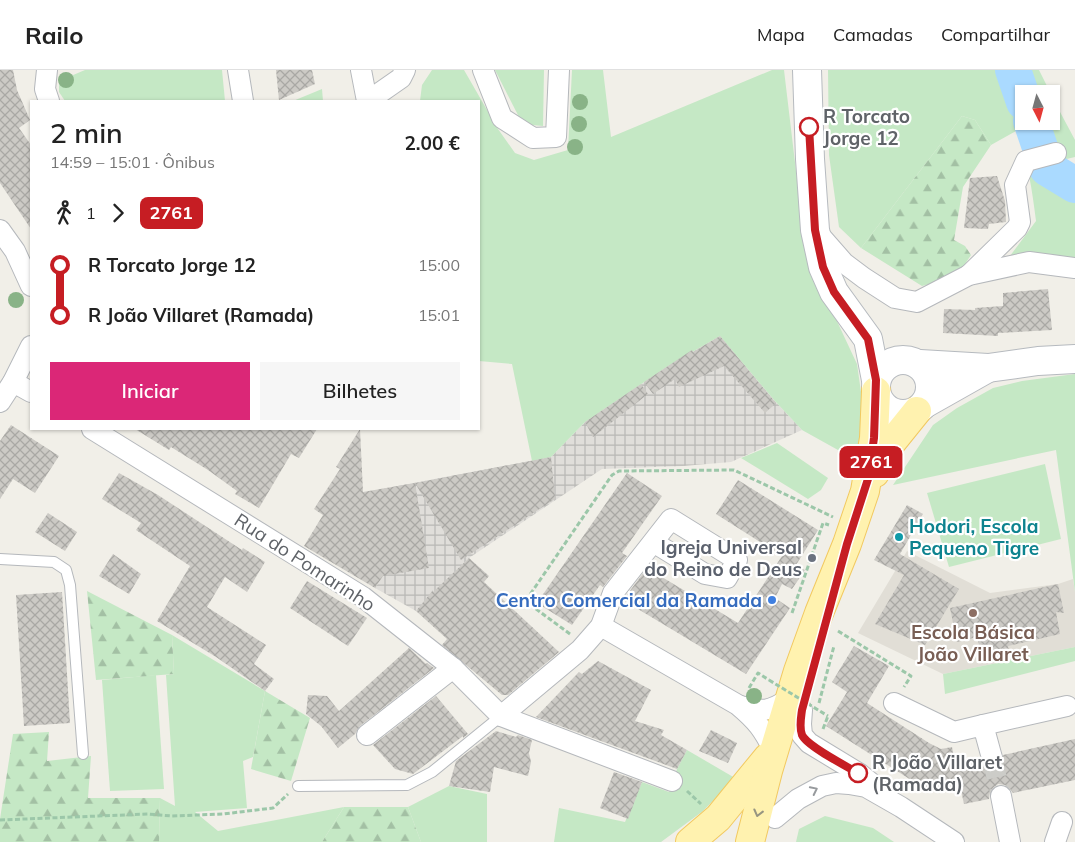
<!DOCTYPE html>
<html lang="pt">
<head>
<meta charset="utf-8">
<style>
	:root { --surface:#fff; --page:#f6f6f6; --text:#222; --muted:#767676; --line:#e0e0e0; --accent:#db2777 }
	body { margin:0; font-family:Mulish,sans-serif; background:var(--page); color:var(--text); height:100vh; display:flex; flex-direction:column; font-size:19px; white-space:nowrap }
	* { box-sizing:border-box; margin:0 }
	p { font-size:16px; color:var(--muted) }
	.icon { flex:none; width:28px; height:28px; fill:none; stroke:currentColor; stroke-width:2; stroke-linecap:round; stroke-linejoin:round }
	.map { position:relative; flex:1; overflow:hidden }
	.sheet { position:absolute; left:30px; top:30px; width:450px; height:330px; display:flex; flex-direction:column; background:var(--surface); border-radius:0px; box-shadow:0 1px 4px #0004 }
	.sheet>* { flex:none }
	.badge { padding:0 10px; border-radius:8px; font-size:18px; line-height:32px }
	.needle { width:32px; rotate:174deg }
	.tools { position:absolute; left:1015px; top:15px; display:grid; gap:10px }
	.tools a { display:grid; place-items:center; width:45px; height:45px; border-radius:0px; background:var(--surface); box-shadow:0 1px 4px #0004; font-size:25px }
	.map>.badge { position:absolute; translate:-50% -50%; box-shadow:0 0 0 2px #fff }
	.legs { display:flex; align-items:center; gap:8px; height:55px; padding:0 20px; font-size:16px }
	.legs p { margin-inline-start:auto }
	.head { display:flex; align-items:center; justify-content:space-between; height:85px; padding:0 20px }
	h1 { font-size:28px; font-weight:600; line-height:38px }
	.primary-button { display:flex; gap:10px; margin-top:auto; padding:10px 20px }
	.primary-button a { flex:1; height:58px; border-radius:0px; background:var(--accent); color:#fff; font-size:20px; font-weight:600; line-height:58px; text-align:center }
	.primary-button a+a { background:var(--page); color:var(--text) }
	ul { padding:0 20px; list-style:none }
	li { display:flex; align-items:center; gap:18px; height:50px; font-size:19px }
	li i { display:grid; place-items:center; width:8px; height:100%; margin:0 6px; background:currentColor }
	li i::after { content:''; width:12px; height:12px; margin:-6px; border:4px solid; border-radius:50%; background:var(--surface) }
	li p { margin-inline-start:auto }
	li:first-child i { background:linear-gradient(#0000 50%,currentColor 0) }
	li:last-child i { background:linear-gradient(currentColor 50%,#0000 0) }
	header { display:flex; align-items:center; gap:30px; box-sizing:border-box; height:70px; padding:0 25px; background:var(--surface); border-bottom:1px solid var(--line) }
	header strong { font-size:24px }
	nav { display:flex; gap:28px; margin-inline-start:auto; font-size:18px }
	.map>svg:first-child { display:block }
	.industrial { fill:url(#industrial-grid) }
	.education { fill:#e1ded6 }
	.grass { fill:#c5e8c5 }
	.forest { fill:url(#forest-firs) }
	.lines { fill:none; stroke-linecap:round; stroke-linejoin:round }
	.river { stroke:#aadaff; stroke-width:36 }
	.building { fill:url(#building-cross-hatch) }
	.minor-tunnel { stroke:#ccccc8; stroke-width:20; stroke-dasharray:20 10; stroke-linecap:butt }
	.service-casing { stroke:#b5b8bc; stroke-width:12 }
	.minor-casing { stroke:#b5b8bc; stroke-width:22 }
	.secondary-casing { stroke:#b6babf; stroke-width:30 }
	.primary-casing { stroke:#f2c960; stroke-width:30 }
	.path { stroke:#9cc7a9; stroke-width:3; stroke-dasharray:5 2.5; stroke-linecap:butt }
	.service { stroke:#fff; stroke-width:10 }
	.minor { stroke:#fff; stroke-width:20 }
	.secondary { stroke:#fff; stroke-width:28 }
	.primary { stroke:#fff2af; stroke-width:28 }
	.path-bridge { stroke:#9cc7a9; stroke-width:3; stroke-dasharray:5 2.5; stroke-linecap:butt }
	.tree { fill:#89b387 }
	.oneway { stroke:#979a9d }
	.oneway2 { stroke:#979581 }
	.line-1-casing { stroke:#fff; stroke-width:11 }
	.line-1 { stroke:#c61d23; stroke-width:8 }
	.stop-1-dot { fill:#fff; stroke:#c61d23; stroke-width:2.5 }
	.culture-dot { fill:#0f9aa8; stroke:#fff; stroke-width:2 }
	.worship-dot { fill:#6b7280; stroke:#fff; stroke-width:2 }
	.shop-dot { fill:#3f7fe0; stroke:#fff; stroke-width:2 }
	.education-dot { fill:#8d6e63; stroke:#fff; stroke-width:2 }
	.labels { text-anchor:middle; dominant-baseline:central; stroke-width:4.5; stroke-linejoin:round; paint-order:stroke }
	.stop-label { font-size:19px; font-weight:bold; fill:#5f6368; stroke:#fff; text-anchor:start }
	.culture-label { font-size:19px; font-weight:bold; fill:#0d838f; stroke:#fff; text-anchor:start }
	.worship-label { font-size:19px; font-weight:bold; fill:#5b616d; stroke:#fff; text-anchor:end }
	.street-label { font-size:19px; fill:#5f6368; stroke:#fff }
	.shop-label { font-size:19px; font-weight:bold; fill:#366cbe; stroke:#fff; text-anchor:end }
	.education-label { font-size:19px; font-weight:bold; fill:#785e54; stroke:#fff }
</style>
</head>
<body>
<header>
<strong>Railo</strong>
<nav><a>Mapa</a><a>Camadas</a><a>Compartilhar</a></nav>
</header>
<div class="map">
<svg width="1075" height="772" viewBox="0 0 1075 772">
	<defs>
		<pattern id="industrial-grid" width="8" height="8" patternUnits="userSpaceOnUse" patternTransform="scale(1.25)"><rect width="8" height="8" fill="#e0deda"/><path d="M0 4h8M4 0v8" fill="none" stroke="#b9b8b5"/></pattern>
		<pattern id="forest-firs" width="22" height="20" patternUnits="userSpaceOnUse" patternTransform="scale(1.25)"><rect width="22" height="20" fill="#c5e8c5"/><path d="M5 1l3.5 6h-7zM16 11l3.5 6h-7z" fill="#a3c0a4"/></pattern>
		<pattern id="building-cross-hatch" width="8" height="8" patternUnits="userSpaceOnUse" patternTransform="scale(1.25)"><rect width="8" height="8" fill="#cccac5"/><path d="M0 0l8 8M0 8l8-8" fill="none" stroke="#a9a8a4"/></pattern>
	</defs>
	<rect width="100%" height="100%" fill="#f1efe8"/>
	<polygon class="industrial" points="720,266 774,330 802,360 731,392 683,396 602,399 469,488 416,541 375,518 383,506 366,422 551,387 585,352 668,296"/>
	<polygon class="education" points="907,481 990,523 1058,514 1073,509 1075,522 1075,577 943,604 858,563"/>
	<g class="grass">
		<polygon points="85,0 222,0 225,31 65,31 59,22 59,11"/>
		<polygon points="432,0 464,0 498,59 515,83 534,90 568,80 572,0 603,0 611,67 772,0 784,0 806,185 857,294 865,350 856,390 802,360 774,330 720,266 668,296 585,352 551,387 532,391 512,294 479,291 479,31 420,31 422,15"/>
		<polygon points="495,0 544,0 543,56 532,55 521,51"/>
		<path d="M828 0H1039L1051 24H1024V51H1051V25L1075 70V87L1058 91 1067 98 1075 100V190L1056 186H1010L1036 151C1032 120 1028 90 1016 61L991 75 975 50 962 46 861 178 839 157 829 85Z"/>
		<polygon points="322,19 323,31 293,31"/>
		<polygon points="1075,304 1075,522 1056,380 893,415 933,355 957,338 993,318 1022,311"/>
		<polygon points="777,373 828,408 821,420 808,429 741,388"/>
		<polygon points="1045,394 1061,469 949,497 927,423"/>
		<polygon points="172,565 265,621 253,687 243,691 247,738 195,742 218,761 344,737 322,772 159,772 160,728 175,736 166,605 174,604"/>
		<polygon points="1075,577 1075,591 945,624 943,604"/>
		<polygon points="156,605 164,719 110,721 102,610"/>
		<polygon points="687,680 735,708 703,741 661,772 554,772 559,738 625,752 642,712 669,722 677,699"/>
		<polygon points="449,716 487,724 487,772 421,772 408,737"/>
		<polygon points="825,746 873,758 894,772 796,772 799,759"/>
	</g>
	<g class="forest">
		<polygon points="962,46 975,50 991,75 963,117 954,170 965,176 971,185 957,206 922,216 861,178"/>
		<polygon points="87,521 172,565 174,604 96,610"/>
		<polygon points="265,621 310,648 291,711 251,699"/>
		<polygon points="49,662 47,691 91,686 88,728 160,728 159,772 0,772 0,749 13,664"/>
		<polygon points="344,737 408,737 421,772 322,772"/>
	</g>
	<g class="lines">
		<g class="river">
			<polyline points="1013,0 1024,32"/>
			<polyline points="1031,51 1047,98 1075,115"/>
		</g>
	</g>
	<g class="building">
		<polygon points="0,0 13,0 17,20 30,50 19,58 31,75 31,159 0,113"/>
		<polygon points="276,0 312,0 315,14 279,30"/>
		<polygon points="997,106 1005,131 1006,152 989,154 988,159 964,158 970,108"/>
		<polygon points="1048,219 1052,260 998,263 998,266 943,263 944,239 975,240 975,238 1003,236 1003,223"/>
		<polygon points="720,266 776,333 765,343 724,296 679,317 675,309 653,324 644,312 692,280 693,282"/>
		<polygon points="641,314 648,324 593,367 585,352"/>
		<polygon points="11,355 59,386 35,423 13,409 0,429 0,371"/>
		<polygon points="135,359 317,359 299,388 291,384 259,438 235,424 237,421 208,400 171,377 169,380"/>
		<polygon points="360,359 363,422 415,413 429,498 383,506 375,518 304,476 323,445 314,439 340,399 336,397"/>
		<polygon points="551,387 555,429 461,490 415,413"/>
		<polygon points="119,403 158,425 242,480 243,478 265,492 247,522 225,507 207,537 266,575 254,594 274,609 265,621 216,587 157,551 190,496 136,460 141,453 102,429"/>
		<polygon points="627,403 662,426 622,483 627,486 603,517 600,515 572,555 537,533"/>
		<polygon points="738,410 818,460 796,495 805,500 792,519 782,514 775,528 790,538 746,604 623,530 647,498 738,553 782,486 716,444"/>
		<polygon points="907,435 923,444 900,484 959,519 925,575 875,554 904,505 874,490"/>
		<polygon points="48,443 77,462 65,481 35,462"/>
		<polygon points="113,484 141,504 129,524 99,506"/>
		<polygon points="469,488 489,506 484,512 559,582 508,625 502,625 442,575 447,569 416,541 433,520 433,522"/>
		<polygon points="307,511 367,548 348,576 290,538"/>
		<polygon points="1058,514 1064,543 1056,542 1060,564 1008,576 1009,582 982,587 977,567 957,572 950,538"/>
		<polygon points="62,522 70,653 24,656 16,525"/>
		<polygon points="854,576 889,596 867,633 929,673 941,679 952,677 956,696 980,690 984,697 989,700 995,700 1001,696 1004,691 1003,685 1075,669 1075,710 1013,723 1010,719 1005,715 998,714 994,717 990,722 989,729 964,734 960,716 930,722 826,656 847,622 832,612"/>
		<polygon points="409,578 426,594 427,593 434,598 360,656 355,664 338,678 321,656 306,644 308,625 327,626 339,641"/>
		<polygon points="598,591 651,620 635,651 664,660 661,665 687,680 677,699 536,647 579,602 582,604"/>
		<polygon points="436,626 468,664 463,668 463,666 413,704 395,699 373,675"/>
		<polygon points="711,660 737,673 728,693 699,681"/>
		<polygon points="496,661 516,667 518,665 532,670 529,683 531,692 528,706 494,697 490,722 449,716 456,691"/>
		<polygon points="614,702 642,712 628,749 600,738"/>
	</g>
	<g class="lines">
		<polyline class="minor-tunnel" points="992,688 1001,726"/>
		<defs>
			<g id="service">
				<polyline points="0,489 54,492 66,500 70,515 83,684"/>
				<polyline points="298,716 407,715 432,702 501,646"/>
			</g>
			<g id="minor">
				<polyline points="47,0 45,19 49,31"/>
				<polyline points="238,0 243,31"/>
				<polyline points="361,0 367,31"/>
				<polyline points="483,0 502,48 533,68 556,67 559,0"/>
				<polyline points="368,31 401,8 405,0"/>
				<polyline points="0,160 15,181 31,216"/>
				<polyline points="816,161 844,193 864,208 895,228 917,232 969,205 1029,192 1075,198"/>
				<polyline points="969,205 1017,158 1020,152 1015,115 1026,91 1056,83"/>
				<polyline points="13,312 31,322"/>
				<polyline points="0,332 13,312 31,276"/>
				<polyline points="92,359 363,527 453,598 501,646"/>
				<polyline points="653,472 671,449 737,490 727,508 705,504 653,472 613,523 601,556 580,580 501,646 672,711"/>
				<path d="M601 556 738 635C757 651 763 659 774 681"/>
				<polyline points="894,633 954,662 983,655 992,688"/>
				<path d="M740 636C764 642 768 642 789 629"/>
				<polyline points="802,640 801,654 802,665 809,673 860,704 876,717"/>
				<polyline points="983,655 1067,636"/>
				<polyline points="367,665 453,598"/>
				<polyline points="1001,726 1010,772"/>
				<polyline points="775,748 798,729 822,716 836,713 849,714 866,717 901,737 954,772"/>
				<polyline points="1055,772 1062,752"/>
			</g>
			<g id="secondary">
				<polyline points="807,0 810,89 815,160 823,197 834,222 868,269 876,310"/>
				<circle cx="903" cy="317" r="27"/>
				<polyline points="920,294 988,298 1038,291 1075,289"/>
				<polyline points="926,333 988,298"/>
			</g>
			<g id="primary">
				<polyline points="875,403 892,372 917,341"/>
				<polyline points="690,772 718,748 768,687"/>
				<polyline points="750,772 768,701 798,601 819,543 847,474 865,421 874,368 876,321"/>
			</g>
		</defs>
		<use href="#service" class="service-casing"/>
		<use href="#minor" class="minor-casing"/>
		<use href="#secondary" class="secondary-casing"/>
		<use href="#primary" class="primary-casing"/>
		<g class="path">
			<polyline points="792,543 823,453 829,455"/>
			<polyline points="838,561 911,606 904,617"/>
			<polyline points="570,564 532,536 529,526 612,405 619,401 734,400 833,447"/>
			<polyline points="749,618 758,603 769,610"/>
			<polyline points="819,633 834,576"/>
			<polyline points="823,659 828,646"/>
			<polyline points="687,721 701,734"/>
			<polyline points="0,750 148,744 172,746 223,744 273,738 288,724"/>
		</g>
		<use href="#service" class="service"/>
		<use href="#minor" class="minor"/>
		<use href="#secondary" class="secondary"/>
		<use href="#primary" class="primary"/>
		<polyline class="path-bridge" points="769,610 828,646"/>
	</g>
	<g class="tree">
		<circle cx="66" cy="10" r="8"/>
		<circle cx="580" cy="32" r="8"/>
		<circle cx="579" cy="54" r="8"/>
		<circle cx="575" cy="77" r="8"/>
		<circle cx="16" cy="230" r="8"/>
		<circle cx="754" cy="626" r="8"/>
	</g>
	<defs><path id="oneway-chevron" d="M-2-3.5L2.5 0L-2 3.5" fill="none" stroke-width="1.6" stroke-linecap="round" stroke-linejoin="round" transform="scale(1.25)"/></defs>
	<use class="oneway" href="#oneway-chevron" transform="translate(814 720) rotate(-26)"/>
	<use class="oneway2" href="#oneway-chevron" transform="translate(758 743) rotate(104)"/>
	<g class="lines">
		<defs>
			<path id="line-1" d="M809 57 815 160 823 197 834 222 868 269 876 310 874 368 868 409 847 474 802 640C801 648 799 657 802 665 807 676 846 696 858 703"/>
		</defs>
		<use href="#line-1" class="line-1-casing"/>
		<use href="#line-1" class="line-1"/>
	</g>
	<g class="stop-1-dot">
		<circle cx="809" cy="57" r="9"/>
		<circle cx="858" cy="703" r="9"/>
	</g>
	<circle class="culture-dot" cx="899" cy="467" r="5"/>
	<circle class="worship-dot" cx="812" cy="488" r="5"/>
	<circle class="shop-dot" cx="772" cy="530" r="5"/>
	<circle class="education-dot" cx="973" cy="543" r="5"/>
	<g class="labels">
		<g class="stop-label">
			<text x="823" y="46">R Torcato<tspan x="823" dy="22">Jorge 12</tspan></text>
			<text x="872" y="692">R João Villaret<tspan x="872" dy="22">(Ramada)</tspan></text>
		</g>
		<g class="culture-label">
			<text x="909" y="456">Hodori, Escola<tspan x="909" dy="22">Pequeno Tigre</tspan></text>
		</g>
		<g class="worship-label">
			<text x="802" y="477">Igreja Universal<tspan x="802" dy="22">do Reino de Deus</tspan></text>
		</g>
		<g class="street-label">
			<text transform="translate(305 492) rotate(33)">Rua do Pomarinho</text>
		</g>
		<g class="shop-label">
			<text x="762" y="530">Centro Comercial da Ramada</text>
		</g>
		<g class="education-label">
			<text x="973" y="562">Escola Básica<tspan x="973" dy="22">João Villaret</tspan></text>
		</g>
	</g>
</svg>
<div class="tools">
<a><svg class="needle" viewBox="-14 -14 28 28"><path d="M0-13l5 13h-10z" fill="#e53935"/><path d="M0 13l5-13h-10z" fill="#767676"/></svg></a>
</div>
<b class="badge" style="left:871px;top:392px;background:#c61d23;color:#fff">2761</b>
<section class="sheet">
<div class="head"><div><h1>2 min</h1><p>14:59 – 15:01 · Ônibus</p></div><b>2.00 €</b></div>
<div class="legs"><svg class="icon" aria-label="walk" viewBox="0 0 24 24"><circle cx="13" cy="4" r="2"/><path d="M13 8l-2 6 4 7M11 14l-3 7M7 12l3-4h3l4 4"/></svg>1<svg class="icon" aria-label="forward" viewBox="0 0 24 24"><path d="M9 5l7 7-7 7"/></svg><b class="badge" style="background:#c61d23;color:#fff">2761</b></div>
<ul>
<li><i style="color:#c61d23"></i><b>R Torcato Jorge 12</b><p>15:00</p></li>
<li><i style="color:#c61d23"></i><b>R João Villaret (Ramada)</b><p>15:01</p></li>
</ul>
<div class="primary-button"><a>Iniciar</a><a>Bilhetes</a></div>
</section>
</div>
</body>
</html>
